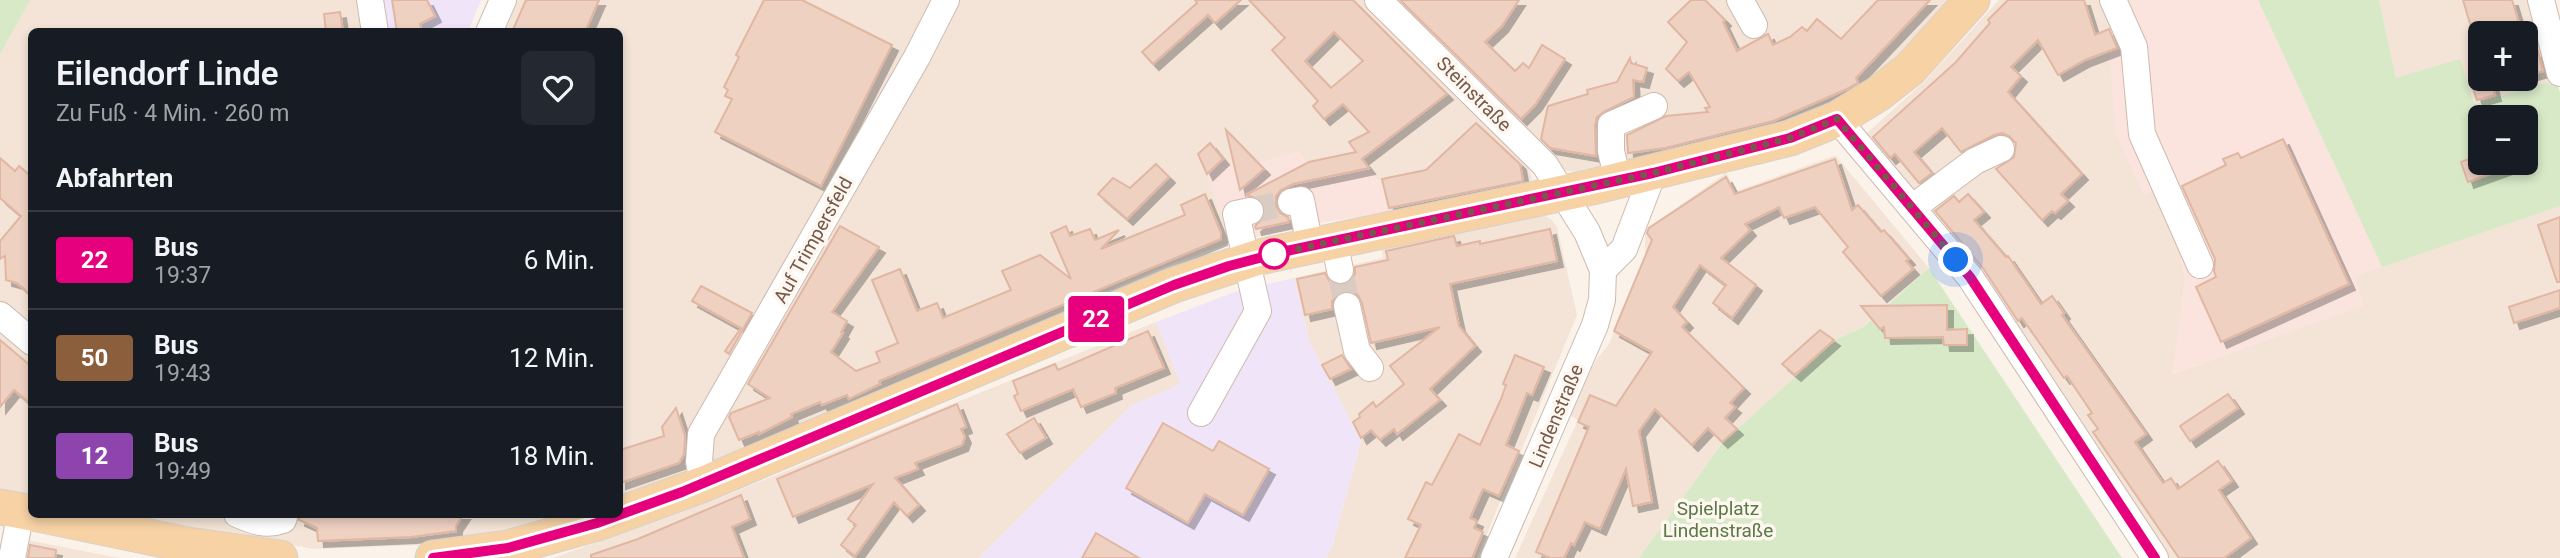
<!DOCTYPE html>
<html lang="de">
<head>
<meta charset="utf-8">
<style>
	:root { --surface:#171b24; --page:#242831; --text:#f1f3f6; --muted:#9ea1a6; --line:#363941 }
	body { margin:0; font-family:Roboto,sans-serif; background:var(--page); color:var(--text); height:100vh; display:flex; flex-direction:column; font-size:26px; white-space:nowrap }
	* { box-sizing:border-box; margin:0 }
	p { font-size:23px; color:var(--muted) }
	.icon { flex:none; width:38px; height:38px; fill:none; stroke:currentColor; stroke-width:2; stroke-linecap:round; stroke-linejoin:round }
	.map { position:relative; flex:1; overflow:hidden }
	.details { position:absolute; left:28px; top:28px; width:595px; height:490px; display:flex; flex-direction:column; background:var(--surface); border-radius:10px; box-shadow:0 4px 10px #0003 }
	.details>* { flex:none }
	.badge { padding:0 14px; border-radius:5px; font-size:24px; line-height:46px }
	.tools { position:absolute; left:2468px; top:21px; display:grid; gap:14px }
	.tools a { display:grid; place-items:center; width:70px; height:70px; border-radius:10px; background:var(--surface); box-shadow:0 4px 10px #0003; font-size:35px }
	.you { position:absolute; width:35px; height:35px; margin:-18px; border:5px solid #fff; border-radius:50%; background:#1a73e8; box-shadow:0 0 0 10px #1a73e833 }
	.map>.badge { position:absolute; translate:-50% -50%; box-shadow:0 0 0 4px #fff }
	h2 { padding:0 28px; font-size:26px; line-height:63px }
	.round { display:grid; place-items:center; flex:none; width:74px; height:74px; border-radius:10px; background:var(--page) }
	.head { display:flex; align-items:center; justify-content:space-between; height:119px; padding:0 28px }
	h1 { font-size:33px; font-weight:600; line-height:52px }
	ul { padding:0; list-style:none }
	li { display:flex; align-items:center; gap:21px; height:98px; padding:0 28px; border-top:2px solid var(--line) }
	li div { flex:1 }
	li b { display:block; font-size:26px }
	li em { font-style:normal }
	li .badge { min-width:77px; font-weight:700; text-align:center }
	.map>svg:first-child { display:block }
	.residential { fill:#f3e4d7; fill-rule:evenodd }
	.commercial { fill:#fbe4dd }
	.education { fill:#f0e5f8 }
	.green { fill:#d7e9c7; fill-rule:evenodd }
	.building { fill:#efd1c2; stroke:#e1b6a3; stroke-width:2; fill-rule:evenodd; filter:url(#shadow) }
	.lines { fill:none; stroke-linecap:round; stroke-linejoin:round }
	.minor-tunnel { stroke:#daccc2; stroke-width:26; stroke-dasharray:26 13; stroke-linecap:butt }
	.minor-casing { stroke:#cdbaaf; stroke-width:28 }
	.major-casing { stroke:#d8d1cd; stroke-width:37 }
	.minor { stroke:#fff; stroke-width:26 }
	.major { stroke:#f6d2a5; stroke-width:35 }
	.line-casing { stroke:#fff; stroke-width:16 }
	.line { stroke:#e6007e; stroke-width:10 }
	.walk { stroke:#75594d; stroke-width:7; stroke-dasharray:0 12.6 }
	.stop-dot { fill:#fff; stroke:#e6007e; stroke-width:3.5 }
	.labels { text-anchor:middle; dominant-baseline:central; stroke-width:7; stroke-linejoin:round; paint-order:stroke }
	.street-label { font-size:19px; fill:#75594d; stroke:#fef7ef }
	.park-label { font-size:19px; fill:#597946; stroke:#fef7ef }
</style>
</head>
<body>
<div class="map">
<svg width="2560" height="558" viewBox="0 0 2560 558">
	<defs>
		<filter id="shadow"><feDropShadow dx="6" dy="6" stdDeviation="0" flood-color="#0004"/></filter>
	</defs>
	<rect width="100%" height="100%" fill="#fbf3e9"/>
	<g class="residential">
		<polygon points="0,0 356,0 361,31 32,32 31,497 0,491"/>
		<polygon points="518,0 1365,0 1526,161 1532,179 1525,187 1388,213 1355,152 1305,163 1230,243 1164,267 716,462 620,497 620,32 505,32"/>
		<polygon points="1389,0 1956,0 1902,60 1833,108 1785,128 1591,173 1567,171 1552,162"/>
		<polygon points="1999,0 2099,0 2122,47 2144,195 2157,189 2189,254 2181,260 2185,279 2173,374 2363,305 2354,276 2560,206 2560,558 2170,558 1977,271 1866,138 1867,133 1925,81"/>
		<path d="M2379 0H2535L2557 84 2544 83 2474 104 2396 78ZM2480 33H2525V79H2480Z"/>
		<polygon points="1833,156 1836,156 1929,268 1862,327 1837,339 1724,441 1639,558 1515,558 1578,420 1565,412 1597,359 1609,344 1645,259 1645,230 1726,173 1737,191"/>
		<polygon points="1540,214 1551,219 1557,227 1577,315 1477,558 1326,558 1333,544 1361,441 1310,343 1294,278 1383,258 1382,250"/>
		<polygon points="1156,322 1181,384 1131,406 979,558 553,558 714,500"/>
		<polygon points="119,515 570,515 506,533 424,545 314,549"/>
		<polygon points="22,539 119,558 19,558"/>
	</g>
	<g class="commercial">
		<polygon points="2099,0 2258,0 2382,267 2354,276 2363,306 2172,374 2185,279 2181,259 2189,254 2157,189 2144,195 2115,132 2110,52 2121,47"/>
		<polygon points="1299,151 1306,162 1355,152 1383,186 1388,213 1319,223 1230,243 1207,175 1225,158 1237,168"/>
	</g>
	<g class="education">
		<polygon points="383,0 481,0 468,32 388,31"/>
		<polygon points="1294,278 1310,343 1361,441 1333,544 1326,558 979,558 1131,406 1180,384 1156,322 1237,291"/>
	</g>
	<g class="green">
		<polygon points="0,0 30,0 0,54"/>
		<path d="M2258 0H2379L2396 78 2460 59 2474 104 2544 83 2557 84 2560 92V206L2382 267ZM2480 117H2525V163H2480Z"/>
		<polygon points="1929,268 2122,558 1639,558 1724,441 1837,339 1863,327"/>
	</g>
	<g class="building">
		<polygon points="392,0 427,0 435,16 420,24 422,32 397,32"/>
		<polygon points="526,0 599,0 585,32 512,32"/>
		<polygon points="764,0 802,0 892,45 821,186 715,132 732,99 725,96 728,90 724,87 739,57 736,55"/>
		<polygon points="1195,0 1241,0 1215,23 1208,15 1153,64 1142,52 1197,3"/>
		<path d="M1249 0H1353L1447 94 1362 159 1369 168 1293 184 1281 190 1276 196V206L1280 213 1288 217 1289 222 1256 229 1255 226 1265 216V207L1261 200 1246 195 1309 162 1356 152 1349 142 1369 132 1343 104 1324 119 1313 106 1318 101 1272 50 1285 38ZM1334 32 1363 61 1331 88 1305 61Z"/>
		<polygon points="1400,0 1519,0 1502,26 1485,42 1515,71 1523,63 1529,68 1542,45 1565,59 1535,105 1521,119"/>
		<polygon points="1691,0 1705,0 1725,20 1723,22 1737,51 1768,34 1773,45 1790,37 1802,27 1807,31 1817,19 1841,39 1878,0 1930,0 1856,78 1858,83 1847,89 1773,121 1665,148 1628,153 1627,135 1666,116 1708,112 1705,108 1710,107 1689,72 1678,81 1666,69 1687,42 1668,22"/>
		<polygon points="2008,0 2084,0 2095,35 2109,29 2117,48 2085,60 2058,75 2038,40 2011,67 2021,76 2008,92 2082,174 2061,194 2068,201 2055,213 2052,211 2042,220 1996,169 2014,157 2016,143 2009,136 2002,133 1994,135 1961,152 1942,128 1914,152 1932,173 1919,183 1895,154 1890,158 1873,137 1956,62 1990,23 1988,20"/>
		<polygon points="2463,0 2512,0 2522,33 2484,33 2481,24 2471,27"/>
		<polygon points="340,12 343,32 326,32 324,14"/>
		<polygon points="2538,51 2543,71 2525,76 2525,54"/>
		<polygon points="1630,58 1631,63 1647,68 1643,82 1633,80 1634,97 1605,111 1597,117 1595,125 1596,156 1550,148 1541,139 1548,106 1588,94 1587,90 1617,82"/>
		<polygon points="2470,79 2491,79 2495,95 2477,100"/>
		<polygon points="1476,123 1520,164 1523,181 1389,208 1382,179 1426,170"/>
		<polygon points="1226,130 1264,169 1240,190"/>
		<polygon points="2283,139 2349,284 2221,342 2196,287 2216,277 2214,271 2215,259 2182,186 2226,165 2223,159 2238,153 2241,158"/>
		<polygon points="1210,143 1223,159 1207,174 1198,154"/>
		<polygon points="2480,155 2480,163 2515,163 2515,165 2468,182 2461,162"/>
		<polygon points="0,158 15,171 19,166 32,177 32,296 17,283 6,280 5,256 0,259 0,241 21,216 0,198"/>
		<polygon points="1835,159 1852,210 1858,205 1881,232 1884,230 1909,259 1906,261 1913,269 1881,296 1843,252 1848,247 1815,207 1784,218 1779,207 1745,224 1750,230 1721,258 1756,285 1732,318 1713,303 1726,285 1700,265 1673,307 1687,322 1682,327 1744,388 1730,403 1735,407 1725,418 1737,429 1722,442 1708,428 1692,445 1655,409 1639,431 1652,502 1633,506 1626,469 1600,529 1585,522 1574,545 1571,543 1564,558 1550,558 1536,552 1589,427 1578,422 1590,395 1616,406 1652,352 1614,331 1652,240 1647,233 1649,228 1726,177 1735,194"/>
		<polygon points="1156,164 1169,177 1127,219 1098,194 1113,178 1130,188"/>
		<polygon points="1205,194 1221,233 1221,239 879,381 880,384 849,399 847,395 822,405 820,402 791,414 792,417 759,434 759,432 739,440 729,417 731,413 770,398 748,384 840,226 879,247 832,312 847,321 841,332 843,333 831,352 856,371 880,362 876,352 898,343 872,280 900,269 917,311 937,303 943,318 1011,290 1002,271 1040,255 1071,279 1051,233 1066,226 1070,236 1090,229 1095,240 1119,230 1101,249 1185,215 1181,205"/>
		<polygon points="1968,194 1984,212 1974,220 2006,257 2008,256 2041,304 2052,296 2064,313 2062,315 2146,434 2135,442 2163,483 2171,478 2178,489 2218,461 2232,481 2219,490 2251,538 2224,558 2179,558 2093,432 2098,429 2088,415 2092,413 2067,376 2064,378 2022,318 2018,321 1983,268 1935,211 1954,196 1959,202"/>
		<polygon points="2560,217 2560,282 2557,282 2538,225"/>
		<polygon points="1550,229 1557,261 1450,284 1459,326 1475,346 1430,389 1440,400 1397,434 1394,429 1380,440 1371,430 1361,438 1353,422 1360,417 1359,414 1373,402 1376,407 1404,384 1390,366 1440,327 1371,343 1362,303 1358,295 1351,291 1343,291 1332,301 1332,309 1305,315 1297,279 1325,273 1329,281 1343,285 1351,281 1355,274 1355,267 1388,260 1386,251 1454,236 1457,246 1480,241 1480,244"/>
		<polygon points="701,286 752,313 729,354 725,351 741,328 692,301"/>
		<polygon points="2560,290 2560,308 2514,323 2509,307"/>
		<polygon points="1947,305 1947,330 1967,329 1967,345 1944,345 1943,337 1885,338 1884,327 1880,329 1861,306"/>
		<polygon points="1820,330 1834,340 1795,375 1782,364"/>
		<polygon points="1148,331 1164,368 1115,388 1116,393 1081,407 1073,389 1021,411 1014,396 1018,394 1013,381 1055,364 1058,370"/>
		<polygon points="0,340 32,367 32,405 14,390 0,407"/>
		<polygon points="1342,355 1351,369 1330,379 1322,365"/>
		<polygon points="1515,355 1544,367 1532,395 1527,393 1506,445 1519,451 1499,496 1483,489 1470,518 1477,521 1474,528 1483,532 1472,558 1405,558 1421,525 1408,519 1426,482 1432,485 1459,434 1480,445 1501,399 1506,385 1503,384"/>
		<polygon points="2228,394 2238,408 2190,441 2180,426"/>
		<polygon points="957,404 966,427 961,429 965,437 962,445 915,463 918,469 895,478 919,505 907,516 894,502 855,556 841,545 856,525 848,519 873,484 793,517 777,479"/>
		<polygon points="676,408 685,436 684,454 679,463 620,483 620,450 664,436 662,427"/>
		<polygon points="1034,418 1046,438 1020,453 1007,434"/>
		<polygon points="1163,423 1213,451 1219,441 1269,469 1243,515 1205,494 1188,523 1126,488"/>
		<polygon points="741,495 750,519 732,527 744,558 591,558 591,555 638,539"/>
		<polygon points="300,514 464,514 456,526 456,531 411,537 318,541 317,528 299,520"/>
		<polygon points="1096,533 1139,558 1082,558"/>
		<polygon points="30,545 56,550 55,558 28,558"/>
	</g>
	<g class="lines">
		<g class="minor-tunnel">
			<polyline points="1250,211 1291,202"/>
			<polyline points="1340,270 1347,306"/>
		</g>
		<defs>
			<g id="minor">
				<polyline points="370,0 375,32"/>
				<polyline points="1378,0 1545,165 1587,232 1603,270 1602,300 1595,325 1494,558"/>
				<polyline points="1740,0 1754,25"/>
				<polyline points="2113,0 2134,47 2142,134 2200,265"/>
				<polyline points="2541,0 2560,73"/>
				<polyline points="489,32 503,0"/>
				<polyline points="1837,119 1970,277 2155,558"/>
				<polyline points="1618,181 1611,151 1611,125 1654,106"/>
				<polyline points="1291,202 1301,200 1310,246"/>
				<polyline points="1912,208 1975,161 2001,149"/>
				<polyline points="1334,241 1340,270"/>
				<polyline points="1603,270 1624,249 1653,173"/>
				<polyline points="1347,306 1357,351 1370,368"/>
				<polyline points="0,315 32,342"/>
				<polyline points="1201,413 1258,311 1236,214 1250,211"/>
				<polyline points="704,484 699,462 701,434 917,57 946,0"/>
				<path d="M237 514C253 521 266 526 283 520L285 514"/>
				<polyline points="12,558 21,511"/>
			</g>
			<g id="major">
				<polyline points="0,507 32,513"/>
				<polyline points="38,514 188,545 280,558"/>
				<polyline points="433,558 508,548 597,523 704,484 1174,285 1259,257 1592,187 1790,138 1837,119 1878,94 1910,69 1972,0"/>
			</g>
		</defs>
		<use href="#minor" class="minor-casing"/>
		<use href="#major" class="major-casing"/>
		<use href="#minor" class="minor"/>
		<use href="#major" class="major"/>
	</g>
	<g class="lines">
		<defs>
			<polyline id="line" points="433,558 508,548 597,523 682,492 1174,285 1229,266 1282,252 1653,173 1790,138 1837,119 1970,277 2155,558"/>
		</defs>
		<use href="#line" class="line-casing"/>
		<use href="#line" class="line"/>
		<polyline class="walk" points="1274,254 1653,173 1790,138 1837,119 1956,260"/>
	</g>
	<circle class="stop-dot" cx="1274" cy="254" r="14"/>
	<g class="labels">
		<g class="street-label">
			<text transform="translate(1474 94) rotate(45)">Steinstraße</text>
			<text transform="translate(813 240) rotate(-61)">Auf Trimpersfeld</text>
			<text transform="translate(1556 416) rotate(-67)">Lindenstraße</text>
		</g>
		<g class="park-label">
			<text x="1718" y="508">Spielplatz<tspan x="1718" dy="22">Lindenstraße</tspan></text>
		</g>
	</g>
</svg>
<div class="tools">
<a>+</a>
<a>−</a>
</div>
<div class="you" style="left:1956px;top:260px"></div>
<b class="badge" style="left:1096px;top:319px;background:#e6007e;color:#fff">22</b>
<section class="details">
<div class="head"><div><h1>Eilendorf Linde</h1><p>Zu Fuß · 4 Min. · 260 m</p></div><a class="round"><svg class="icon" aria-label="heart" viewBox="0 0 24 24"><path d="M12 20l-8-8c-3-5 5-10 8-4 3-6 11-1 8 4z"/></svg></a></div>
<h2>Abfahrten</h2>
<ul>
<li><span class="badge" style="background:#e6007e;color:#fff">22</span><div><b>Bus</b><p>19:37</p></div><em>6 Min.</em></li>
<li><span class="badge" style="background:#8b5e3c;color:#fff">50</span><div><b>Bus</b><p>19:43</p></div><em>12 Min.</em></li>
<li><span class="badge" style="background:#8e44ad;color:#fff">12</span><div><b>Bus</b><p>19:49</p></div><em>18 Min.</em></li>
</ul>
</section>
</div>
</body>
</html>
